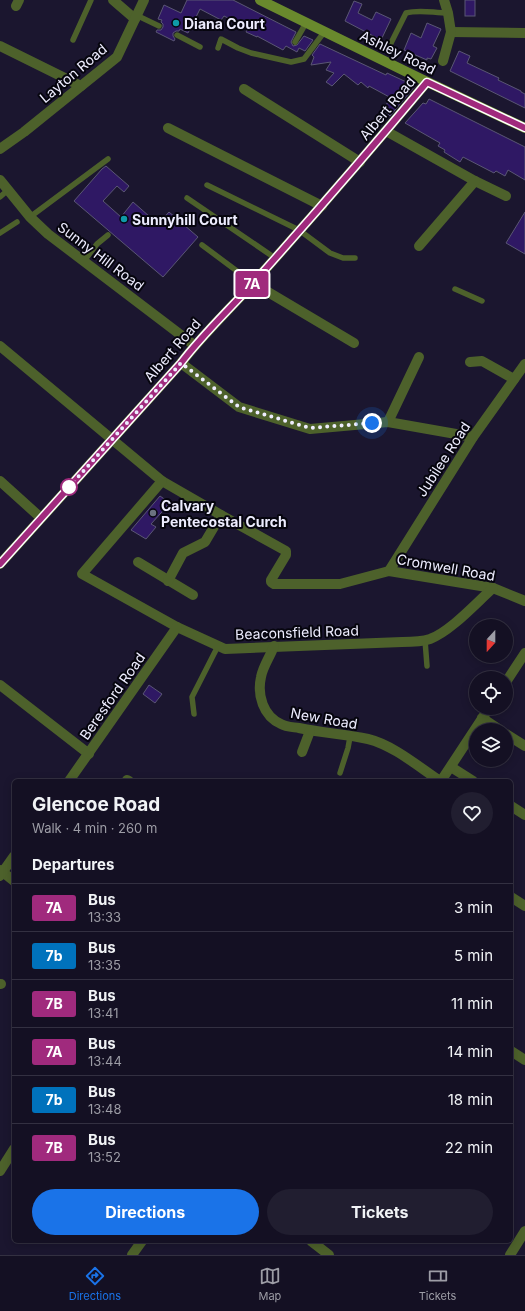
<!DOCTYPE html>
<html lang="en">
<head>
<meta charset="utf-8">
<style>
	:root { --surface:#141023; --page:#211e30; --text:#f1f3f6; --muted:#9d9da6; --line:#333041; --accent:#1a73e8 }
	body { margin:0; font-family:Inter,sans-serif; background:var(--page); color:var(--text); height:100vh; display:flex; flex-direction:column; font-size:15px; white-space:nowrap }
	* { box-sizing:border-box; margin:0 }
	p { font-size:13px; color:var(--muted) }
	.icon { flex:none; width:22px; height:22px; fill:none; stroke:currentColor; stroke-width:2; stroke-linecap:round; stroke-linejoin:round }
	.map { position:relative; flex:1; overflow:hidden }
	.sheet { position:absolute; left:12px; top:779px; width:501px; height:464px; display:flex; flex-direction:column; background:var(--surface); border-radius:6px; box-shadow:0 2px 10px #0003,0 0 0 1px var(--line) }
	.sheet>* { flex:none }
	.badge { padding:0 8px; border-radius:3px; font-size:14px; line-height:26px }
	.needle { width:26px; rotate:201deg }
	.buttons { position:absolute; left:469px; top:619px; display:grid; gap:8px }
	.buttons a { display:grid; place-items:center; width:44px; height:44px; border-radius:50%; background:var(--surface); box-shadow:0 2px 10px #0003,0 0 0 1px var(--line); font-size:20px }
	.you { position:absolute; width:20px; height:20px; margin:-10px; border:3px solid #fff; border-radius:50%; background:#1a73e8; box-shadow:0 0 0 6px #1a73e833 }
	.map>.badge { position:absolute; translate:-50% -50%; box-shadow:0 0 0 2px #fff }
	h2 { padding:0 20px; font-size:15px; line-height:36px }
	.round { display:grid; place-items:center; flex:none; width:42px; height:42px; border-radius:21px; background:var(--page) }
	.overview { display:flex; align-items:center; justify-content:space-between; height:68px; padding:0 20px }
	h1 { font-size:19px; font-weight:700; line-height:30px }
	.button { display:flex; gap:8px; margin-top:auto; padding:8px 20px }
	.button a { flex:1; height:46px; border-radius:24px; background:var(--accent); color:#fff; font-size:16px; font-weight:700; line-height:46px; text-align:center }
	.button a+a { background:var(--page); color:var(--text) }
	ul { padding:0; list-style:none }
	li { display:flex; align-items:center; gap:12px; height:48px; padding:0 20px; border-top:1px solid var(--line) }
	li div { flex:1 }
	li b { display:block; font-size:15px }
	li em { font-style:normal }
	li .badge { min-width:44px; font-weight:700; text-align:center }
	.tab-bar { display:flex; justify-content:space-around; align-items:center; height:56px; border-top:1px solid var(--line); background:var(--surface); font-size:11px; color:var(--muted) }
	.tab-bar a { display:grid; justify-items:center; gap:2px }
	.tab-bar .on { color:var(--accent) }
	.map>svg:first-child { display:block }
	.building { fill:#2f1864; stroke:#5a5674 }
	.lines { fill:none; stroke-linecap:round; stroke-linejoin:round }
	.lane { stroke:#4d612b; stroke-width:5.5 }
	.street { stroke:#4d612b; stroke-width:10 }
	.secondary { stroke:#69892d; stroke-width:10 }
	.line-casing { stroke:#fff; stroke-width:9 }
	.line { stroke:#a02a7d; stroke-width:6 }
	.walk { stroke:#eeedff; stroke-width:4; stroke-dasharray:0 7.2 }
	.culture-dot { fill:#0f9aa8; stroke:#06050e; stroke-width:1.5 }
	.stop-dot { fill:#fff; stroke:#a02a7d; stroke-width:2 }
	.worship-dot { fill:#6b7280; stroke:#06050e; stroke-width:1.5 }
	.labels { text-anchor:middle; dominant-baseline:central; stroke-width:4; stroke-linejoin:round; paint-order:stroke }
	.poi-label { font-size:14px; font-weight:bold; fill:#eeedff; stroke:#06050e; text-anchor:start }
	.street-label { font-size:14px; fill:#eeedff; stroke:#06050e }
</style>
</head>
<body>
<div class="map">
<svg width="525" height="1255" viewBox="0 0 525 1255">
	<rect width="100%" height="100%" fill="#1b162f"/>
	<g class="building">
		<polygon points="187,0 233,0 296,32 291,42 293,46 297,45 304,36 313,40 305,51 299,48 297,52 286,46 283,50 257,36 257,37 246,32 248,28 224,16 221,20 200,9 188,33 180,29 179,31 176,31 173,33 173,36 175,39 174,41 156,32 157,30 161,30 163,27 163,24 161,22 162,20 158,19 164,5 181,13"/>
		<rect x="465" y="0" width="10" height="16"/>
		<polygon points="354,1 362,4 358,13 372,20 376,12 391,19 381,40 345,21"/>
		<polygon points="427,23 441,29 433,46 437,48 431,59 427,58 427,60 404,50 411,33 421,38"/>
		<polygon points="320,44 386,75 387,73 415,86 390,116 381,108 393,99 369,86 368,88 361,82 358,85 344,74 332,86 326,82 334,73 326,70 331,62 311,65 314,57 312,55"/>
		<polygon points="459,51 470,56 467,63 499,78 498,80 521,91 521,92 525,94 525,108 450,71"/>
		<polygon points="429,99 525,147 525,180 508,170 505,176 496,171 494,173 463,157 460,162 444,152 445,150 438,146 440,143 405,123 423,103 426,104"/>
		<polygon points="106,166 129,186 124,192 117,186 103,201 121,217 133,202 158,224 169,212 198,237 163,277 74,201 102,169"/>
		<polygon points="525,212 525,254 506,243"/>
		<polygon points="160,496 170,503 151,524 156,527 146,539 131,530"/>
		<polygon points="149,685 162,694 155,703 143,694"/>
	</g>
	<g class="lines">
		<g class="lane">
			<polyline points="136,15 159,26"/>
			<polyline points="177,35 200,47"/>
			<polyline points="73,40 91,0"/>
			<polyline points="295,42 306,23"/>
			<path d="M390 45 406 13C420 9 433 13 448 13"/>
			<polyline points="218,48 221,39 238,48 251,53 291,62 304,59 325,31"/>
			<polyline points="207,185 299,230 330,253 343,258 355,258"/>
			<polyline points="0,197 8,190"/>
			<polyline points="187,198 275,258"/>
			<polyline points="30,217 108,159"/>
			<polyline points="0,233 17,222"/>
			<polyline points="202,245 253,283"/>
			<polyline points="84,261 97,244 108,235"/>
			<polyline points="455,289 482,301"/>
			<polyline points="425,640 427,666"/>
			<polyline points="194,714 192,697 218,646"/>
			<polyline points="340,773 348,748 350,737"/>
		</g>
		<g class="street">
			<polyline points="113,0 135,19"/>
			<polyline points="16,6 19,0"/>
			<polyline points="451,32 525,33"/>
			<polyline points="0,46 81,86"/>
			<polyline points="443,61 451,32 448,13 444,0"/>
			<polyline points="244,89 360,162"/>
			<polyline points="168,128 322,206"/>
			<polyline points="386,131 475,181 506,196"/>
			<polyline points="0,149 24,132 117,57 144,0"/>
			<polyline points="0,180 30,217 48,234 194,345"/>
			<polyline points="419,246 475,181"/>
			<polyline points="253,283 354,343"/>
			<polyline points="0,346 162,481 221,515 286,551 286,555 271,580 271,582 274,584 340,584 389,571 493,588 525,601"/>
			<polyline points="470,362 482,361 514,379"/>
			<polyline points="181,363 239,407 310,429 388,422 473,437"/>
			<polyline points="388,422 419,357"/>
			<polyline points="0,481 41,518"/>
			<path d="M162 481 82 574 177 627 225 649 402 642C411 642 421 642 430 639 451 631 476 603 493 588"/>
			<polyline points="138,562 193,595"/>
			<path d="M0 564 181 363C203 334 230 309 254 282 313 216 371 149 427 82"/>
			<polyline points="389,571 473,437 525,364"/>
			<polyline points="168,581 183,553 205,542 221,515"/>
			<path d="M274 646C270 657 263 666 261 677 257 695 263 716 281 724 286 727 293 727 299 728 322 733 346 734 368 739 393 745 419 767 440 781"/>
			<polyline points="506,682 525,653"/>
			<polyline points="0,685 89,754"/>
			<polyline points="482,718 500,730"/>
			<polyline points="506,734 525,746"/>
			<polyline points="302,752 310,731"/>
			<polyline points="451,767 473,781"/>
			<polyline points="127,780 129,781"/>
			<polyline points="69,781 177,627"/>
			<polyline points="441,781 489,708"/>
			<polyline points="511,806 525,815"/>
			<polyline points="0,870 14,881"/>
			<polyline points="0,876 14,856"/>
			<polyline points="511,897 525,906"/>
			<polyline points="0,984 1,984"/>
			<polyline points="511,1051 525,1060"/>
			<polyline points="0,1171 14,1149"/>
			<polyline points="311,1241 329,1255"/>
			<polyline points="132,1255 142,1241"/>
			<polyline points="510,1255 525,1231"/>
		</g>
		<polyline class="secondary" points="260,0 419,78 525,128"/>
	</g>
	<g class="lines">
		<defs>
			<path id="line" d="M0 564 181 363C203 334 230 309 254 282 313 216 371 149 427 82L525 128"/>
		</defs>
		<use href="#line" class="line-casing"/>
		<use href="#line" class="line"/>
		<polyline class="walk" points="69,487 181,363 239,407 310,428 372,423"/>
	</g>
	<g class="culture-dot">
		<circle cx="176" cy="23" r="4"/>
		<circle cx="124" cy="219" r="4"/>
	</g>
	<circle class="stop-dot" cx="69" cy="487" r="8"/>
	<circle class="worship-dot" cx="153" cy="513" r="4"/>
	<g class="labels">
		<g class="poi-label">
			<text x="184" y="23">Diana Court</text>
			<text x="132" y="219">Sunnyhill Court</text>
			<text x="161" y="505">Calvary<tspan x="161" dy="16">Pentecostal Curch</tspan></text>
		</g>
		<g class="street-label">
			<text transform="translate(398 52) rotate(26)">Ashley Road</text>
			<text transform="translate(73 73) rotate(-40)">Layton Road</text>
			<text transform="translate(387 108) rotate(-50)">Albert Road</text>
			<text transform="translate(101 256) rotate(37)">Sunny Hill Road</text>
			<text transform="translate(172 350) rotate(-49)">Albert Road</text>
			<text transform="translate(443 459) rotate(-57)">Jubilee Road</text>
			<text transform="translate(446 567) rotate(10)">Cromwell Road</text>
			<text transform="translate(297 632) rotate(-2)">Beaconsfield Road</text>
			<text transform="translate(112 696) rotate(-55)">Beresford Road</text>
			<text transform="translate(324 718) rotate(10)">New Road</text>
		</g>
	</g>
</svg>
<div class="buttons">
<a><svg class="needle" viewBox="-14 -14 28 28"><path d="M0-13l5 13h-10z" fill="#e53935"/><path d="M0 13l5-13h-10z" fill="#9d9da6"/></svg></a>
<a><svg class="icon" aria-label="locate" viewBox="0 0 24 24"><circle cx="12" cy="12" r="6"/><path d="M12 2v4M12 18v4M2 12h4M18 12h4"/></svg></a>
<a><svg class="icon" aria-label="layers" viewBox="0 0 24 24"><path d="M12 4l9 5-9 5-9-5zM3 14l9 5 9-5"/></svg></a>
</div>
<div class="you" style="left:372px;top:423px"></div>
<b class="badge" style="left:252px;top:284px;background:#a02a7d;color:#fff">7A</b>
<section class="sheet">
<div class="overview"><div><h1>Glencoe Road</h1><p>Walk · 4 min · 260 m</p></div><a class="round"><svg class="icon" aria-label="heart" viewBox="0 0 24 24"><path d="M12 20l-8-8c-3-5 5-10 8-4 3-6 11-1 8 4z"/></svg></a></div>
<h2>Departures</h2>
<ul>
<li><span class="badge" style="background:#a02a7d;color:#fff">7A</span><div><b>Bus</b><p>13:33</p></div><em>3 min</em></li>
<li><span class="badge" style="background:#0072bc;color:#fff">7b</span><div><b>Bus</b><p>13:35</p></div><em>5 min</em></li>
<li><span class="badge" style="background:#a02a7d;color:#fff">7B</span><div><b>Bus</b><p>13:41</p></div><em>11 min</em></li>
<li><span class="badge" style="background:#a02a7d;color:#fff">7A</span><div><b>Bus</b><p>13:44</p></div><em>14 min</em></li>
<li><span class="badge" style="background:#0072bc;color:#fff">7b</span><div><b>Bus</b><p>13:48</p></div><em>18 min</em></li>
<li><span class="badge" style="background:#a02a7d;color:#fff">7B</span><div><b>Bus</b><p>13:52</p></div><em>22 min</em></li>
</ul>
<div class="button"><a>Directions</a><a>Tickets</a></div>
</section>
</div>
<nav class="tab-bar">
<a class="on"><svg class="icon" aria-label="directions" viewBox="0 0 24 24"><path d="M12 3l9 9-9 9-9-9zM9 14v-3h6M13 9l2 2-2 2"/></svg>Directions</a>
<a><svg class="icon" aria-label="map" viewBox="0 0 24 24"><path d="M3 6l6-2 6 2 6-2v14l-6 2-6-2-6 2zM9 4v14M15 6v14"/></svg>Map</a>
<a><svg class="icon" aria-label="tickets" viewBox="0 0 24 24"><path d="M3 7h18v10H3zM15 7v10"/></svg>Tickets</a>
</nav>
</body>
</html>
